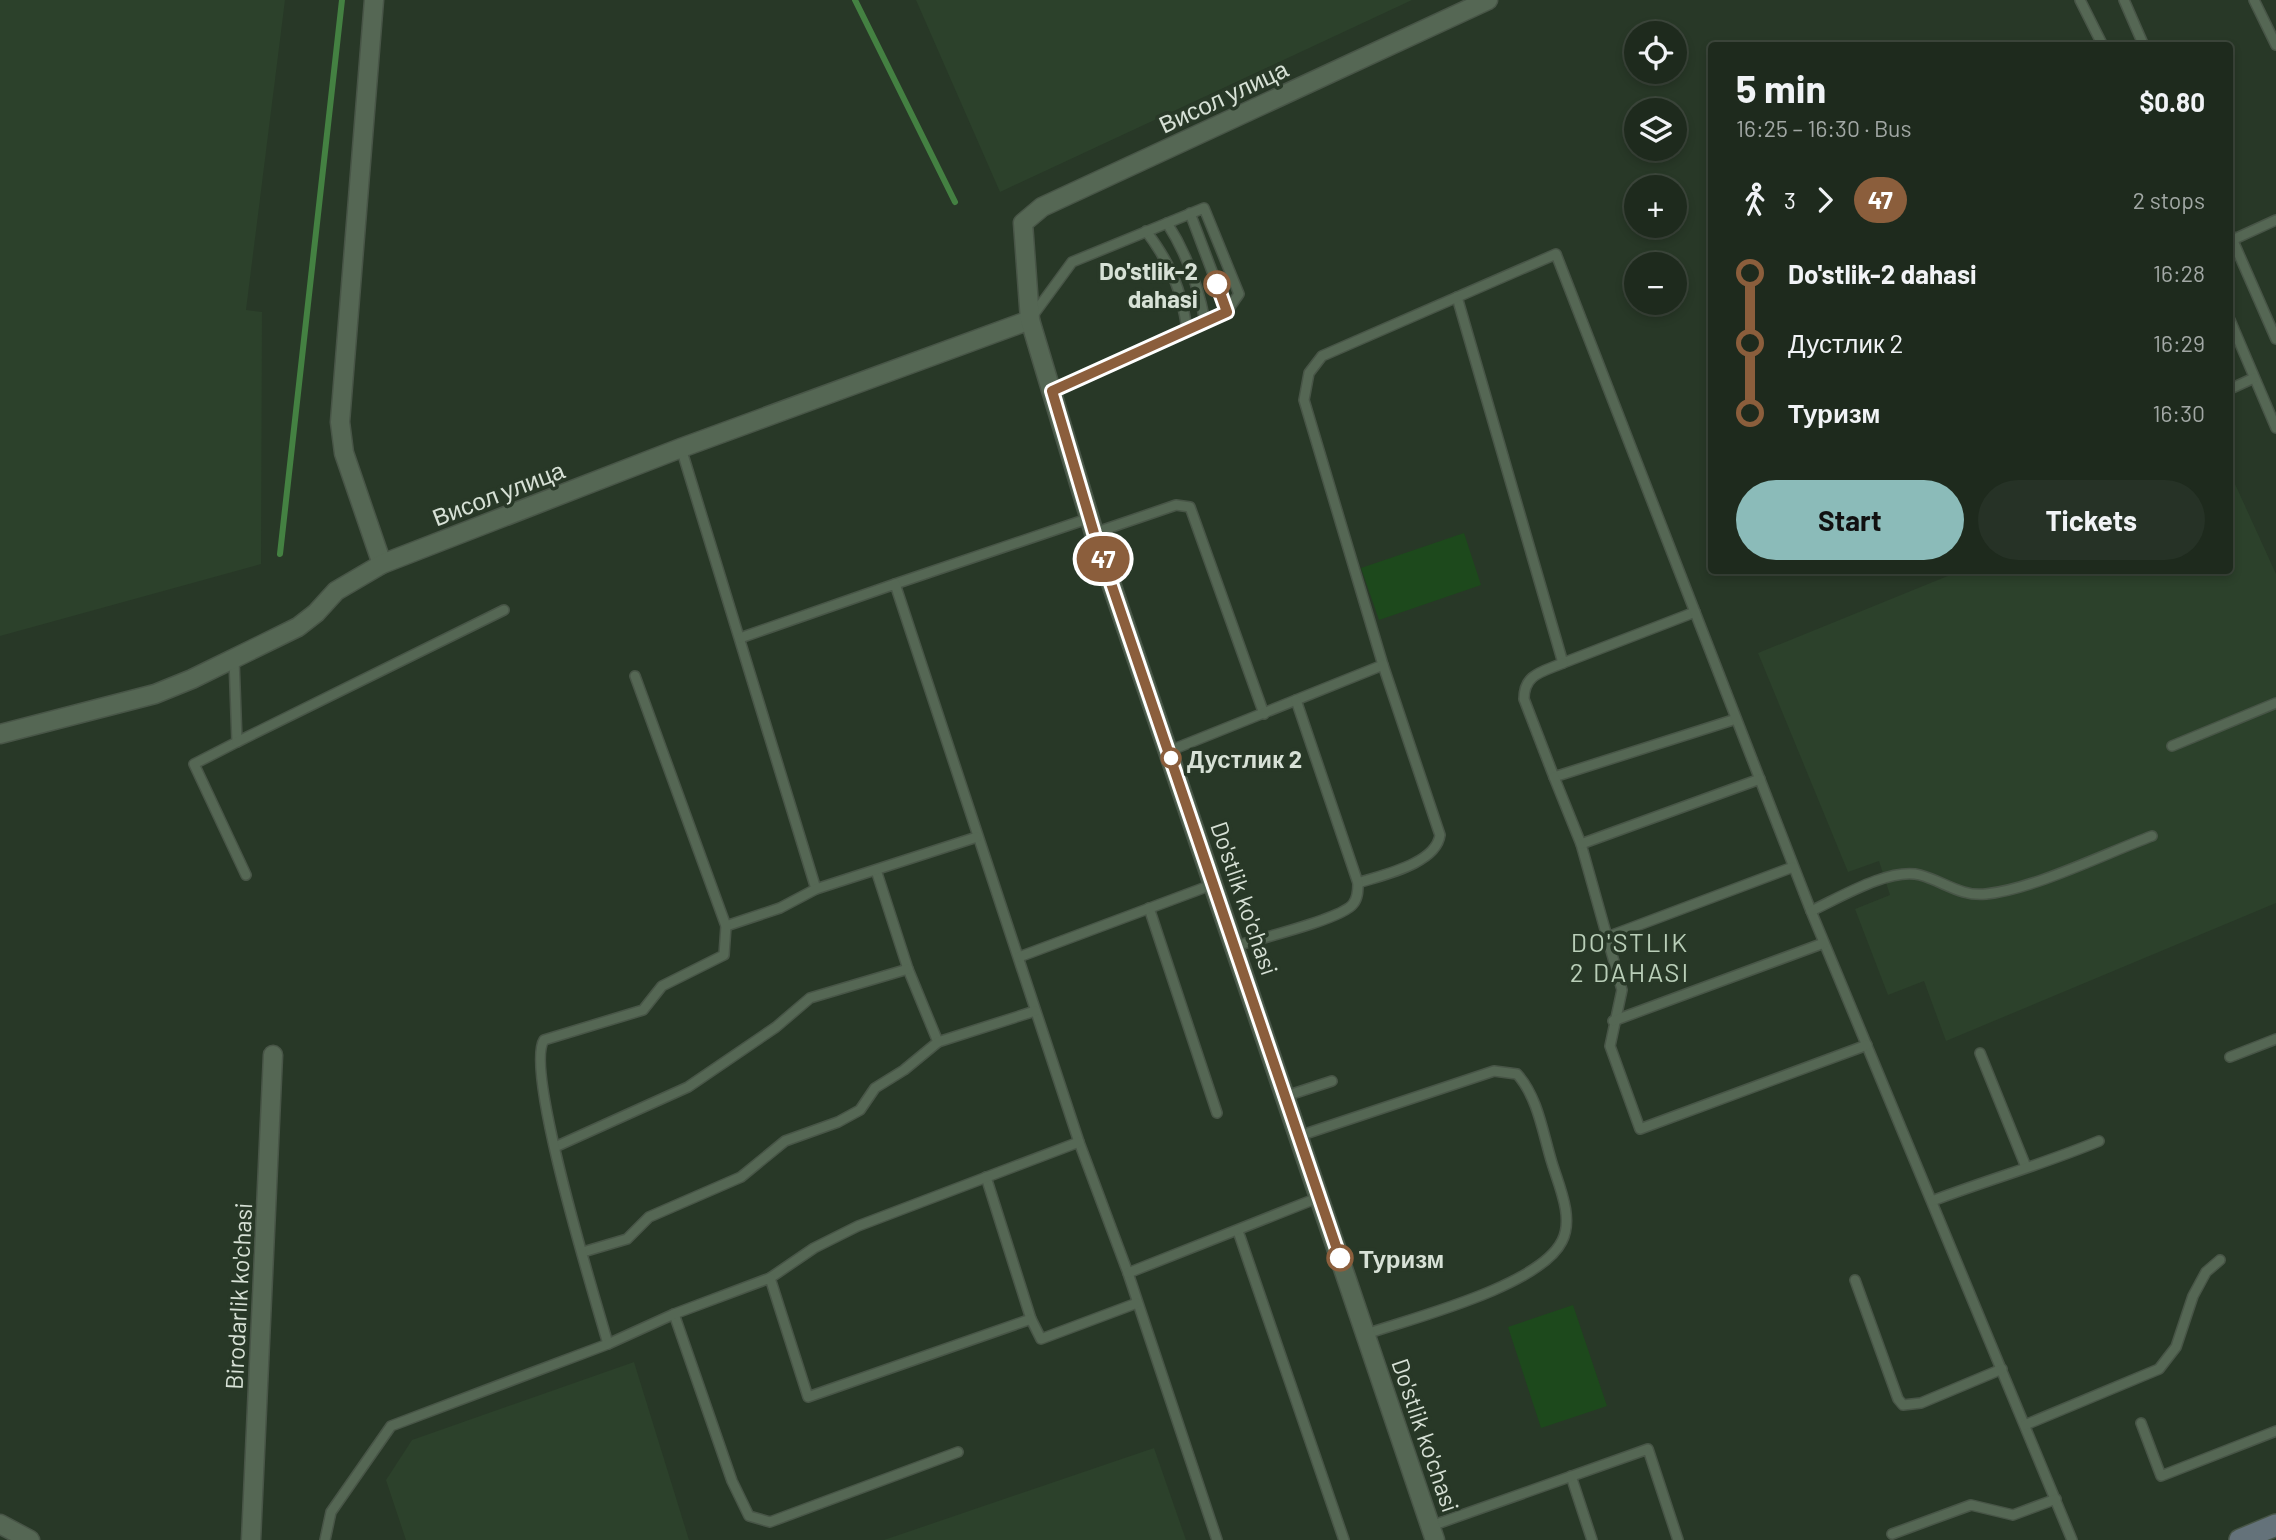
<!DOCTYPE html>
<html lang="en">
<head>
<meta charset="utf-8">
<style>
	:root { --surface:#1e2a1d; --page:#263226; --text:#f1f3f6; --muted:#a1a7a4; --line:#3c463b; --accent:#8bbbb9 }
	body { margin:0; font-family:Barlow,sans-serif; background:var(--page); color:var(--text); height:100vh; display:flex; flex-direction:column; font-size:26px; white-space:nowrap }
	* { box-sizing:border-box; margin:0 }
	p { font-size:23px; color:var(--muted) }
	.icon { flex:none; width:38px; height:38px; fill:none; stroke:currentColor; stroke-width:2; stroke-linecap:round; stroke-linejoin:round }
	.map { position:relative; flex:1; overflow:hidden }
	.drawer { position:absolute; left:1708px; top:42px; width:525px; height:532px; display:flex; flex-direction:column; background:var(--surface); border-radius:7px; box-shadow:0 4px 10px #0003,0 0 0 2px var(--line) }
	.drawer>* { flex:none }
	.badge { padding:0 14px; border-radius:23px; font-size:24px; line-height:46px }
	.controls { position:absolute; left:1624px; top:21px; display:grid; gap:14px }
	.controls a { display:grid; place-items:center; width:63px; height:63px; border-radius:50%; background:var(--surface); box-shadow:0 4px 10px #0003,0 0 0 2px var(--line); font-size:35px }
	.map>.badge { position:absolute; translate:-50% -50%; box-shadow:0 0 0 4px #fff }
	.legs { display:flex; align-items:center; gap:10px; height:77px; padding:0 28px; font-size:23px }
	.legs p { margin-inline-start:auto }
	.headline { display:flex; align-items:center; justify-content:space-between; height:119px; padding:0 28px }
	h1 { font-size:38px; font-weight:700; line-height:52px }
	.cta { display:flex; gap:14px; margin-top:auto; padding:14px 28px }
	.cta a { flex:1; height:80px; border-radius:42px; background:var(--accent); color:#111; font-size:28px; font-weight:700; line-height:80px; text-align:center }
	.cta a+a { background:var(--page); color:var(--text) }
	ul { padding:0 28px; list-style:none }
	li { display:flex; align-items:center; gap:24px; height:70px; font-size:26px }
	li i { display:grid; place-items:center; width:10px; height:100%; margin:0 9px; background:currentColor }
	li i::after { content:''; width:18px; height:18px; margin:-9px; border:5px solid; border-radius:50%; background:var(--surface) }
	li p { margin-inline-start:auto }
	li:first-child i { background:linear-gradient(#0000 50%,currentColor 0) }
	li:last-child i { background:linear-gradient(currentColor 50%,#0000 0) }
	.map>svg:first-child { display:block }
	.built { fill:#2c412b }
	.green { fill:#1d491c }
	.lines { fill:none; stroke-linecap:round; stroke-linejoin:round }
	.stream { stroke:#448142; stroke-width:6 }
	.lane-casing { stroke:#485547; stroke-width:12 }
	.street-casing { stroke:#485547; stroke-width:21 }
	.secondary-casing { stroke:#485547; stroke-width:24 }
	.lane { stroke:#556754; stroke-width:9 }
	.street { stroke:#556754; stroke-width:18 }
	.secondary { stroke:#64727a; stroke-width:21 }
	.line-1-casing { stroke:#fff; stroke-width:16 }
	.line-1 { stroke:#8b5e3c; stroke-width:10 }
	.stop-1-dot { fill:#fff; stroke:#8b5e3c; stroke-width:3.5 }
	.labels { text-anchor:middle; dominant-baseline:central; stroke-width:7; stroke-linejoin:round; paint-order:stroke }
	.street-label { font-size:24px; fill:#d7e1d6; stroke:#283827 }
	.stop-label { font-size:24px; font-weight:bold; fill:#d7e1d6; stroke:#283827; text-anchor:start }
	.neighbourhood-label { font-size:26px; letter-spacing:2px; fill:#b9ceb8; stroke:#283827 }
</style>
</head>
<body>
<div class="map">
<svg width="2276" height="1540" viewBox="0 0 2276 1540">
	<rect width="100%" height="100%" fill="#283827"/>
	<g class="built">
		<polygon points="0,0 285,0 246,310 262,312 261,564 0,636"/>
		<polygon points="916,0 1412,0 1000,192"/>
		<polygon points="2230,473 2276,574 2276,903 1946,1041 1924,981 1888,995 1855,909 1890,895 1879,861 1848,872 1758,653 1960,571 2230,570"/>
		<polygon points="634,1362 689,1540 406,1540 386,1480 412,1440"/>
		<polygon points="1154,1448 1186,1540 884,1540"/>
	</g>
	<g class="green">
		<polygon points="1464,533 1481,585 1379,620 1361,568"/>
		<polygon points="1573,1305 1607,1406 1541,1428 1508,1327"/>
	</g>
	<g class="lines">
		<g class="stream">
			<polyline points="855,0 955,202"/>
			<polyline points="280,554 342,0"/>
		</g>
		<defs>
			<g id="lane">
				<polyline points="2080,0 2103,46"/>
				<polyline points="2124,0 2144,46"/>
				<polyline points="2254,0 2276,45"/>
				<polyline points="1190,213 1227,311"/>
				<path d="M1167 223C1187 254 1198 285 1205 321"/>
				<path d="M1146 231C1171 264 1181 289 1187 329"/>
				<polyline points="2230,234 2276,339"/>
				<polyline points="2230,241 2276,220"/>
				<polyline points="1457,297 1563,663 1695,612"/>
				<polyline points="1031,318 1072,262 1204,208 1239,294 1227,311 1052,391"/>
				<polyline points="2230,320 2276,428"/>
				<polyline points="2230,389 2254,378"/>
				<polyline points="681,448 816,889"/>
				<polyline points="1094,533 1176,505 1190,507 1264,714"/>
				<polyline points="895,584 1090,518"/>
				<polyline points="740,638 895,584 1079,1142 1128,1273 1217,1540"/>
				<polyline points="234,659 237,742 194,764 246,875"/>
				<path d="M1563 663C1542 672 1524 674 1524 699L1554 777 1736 719"/>
				<polyline points="237,742 504,610"/>
				<polyline points="2172,746 2276,703"/>
				<polyline points="1169,751 1383,665 1304,400 1309,373 1322,356 1556,254 1811,911 2072,1540"/>
				<polyline points="1554,777 1581,844 1622,990 1610,1046 1640,1129 1867,1045"/>
				<polyline points="1581,844 1760,779"/>
				<polyline points="876,870 908,969 938,1042 1035,1011"/>
				<path d="M1358 883C1382 875 1436 864 1440 835L1383 665"/>
				<polyline points="1149,908 1217,1113"/>
				<path d="M1811 911C1839 898 1890 867 1920 875 1943 881 1961 897 1986 894 2034 889 2104 854 2152 836"/>
				<polyline points="726,926 780,908 816,889 977,837"/>
				<polyline points="1607,937 1793,867"/>
				<path d="M1235 946C1258 939 1342 919 1353 904 1358 898 1358 890 1358 883L1296 700"/>
				<polyline points="1019,957 1214,884"/>
				<polyline points="1613,1021 1824,943"/>
				<polyline points="1980,1053 2026,1167"/>
				<polyline points="2230,1057 2276,1039"/>
				<polyline points="1286,1096 1332,1081"/>
				<path d="M1299 1136 1494 1071 1517 1074C1538 1097 1543 1134 1552 1163 1559 1186 1574 1218 1562 1241 1540 1286 1413 1318 1366 1334"/>
				<polyline points="555,1147 688,1087 776,1027 810,998 908,969"/>
				<polyline points="986,1177 1031,1319"/>
				<path d="M1932 1201C1987 1180 2044 1164 2099 1141"/>
				<polyline points="1238,1231 1344,1540"/>
				<polyline points="583,1252 627,1239 649,1217 741,1177 785,1141 838,1122 860,1110 875,1088 904,1070 938,1042"/>
				<polyline points="1128,1273 1320,1197"/>
				<polyline points="770,1278 814,1248 858,1226 1079,1142"/>
				<polyline points="1855,1280 1898,1399 1903,1405 1921,1403 2002,1369"/>
				<polyline points="674,1314 732,1481 749,1516 770,1522 958,1452"/>
				<path d="M608 1344C595 1298 524 1070 544 1040L643 1010 662 986 724 955 726 926 635 676"/>
				<polyline points="2141,1423 2161,1476 2276,1431"/>
				<polyline points="2025,1425 2159,1369 2176,1347 2193,1296 2206,1272 2220,1260"/>
				<polyline points="1571,1476 1592,1540"/>
				<polyline points="1431,1526 1648,1449 1678,1540"/>
				<polyline points="1892,1534 1971,1505 2013,1515 2056,1499"/>
				<polyline points="325,1540 331,1512 391,1426 608,1344 674,1314 770,1278 808,1397 1031,1319 1041,1339 1137,1303"/>
			</g>
			<g id="street">
				<polyline points="374,0 340,422 344,453 382,564"/>
				<polyline points="0,734 155,694 192,679 298,627 316,613 336,591 382,564 681,448 1030,320"/>
				<polyline points="0,1524 30,1540"/>
				<polyline points="251,1540 273,1055"/>
				<polyline points="1435,1540 1094,533 1030,320 1023,223 1042,207 1488,0"/>
			</g>
			<polyline id="secondary" points="2240,1540 2276,1525"/>
		</defs>
		<use href="#lane" class="lane-casing"/>
		<use href="#street" class="street-casing"/>
		<use href="#secondary" class="secondary-casing"/>
		<use href="#lane" class="lane"/>
		<use href="#street" class="street"/>
		<use href="#secondary" class="secondary"/>
	</g>
	<g class="lines">
		<defs>
			<polyline id="line-1" points="1217,284 1227,312 1052,391 1094,533 1340,1258"/>
		</defs>
		<use href="#line-1" class="line-1-casing"/>
		<use href="#line-1" class="line-1"/>
	</g>
	<g class="stop-1-dot">
		<circle cx="1217" cy="284" r="12"/>
		<circle cx="1171" cy="758" r="9"/>
		<circle cx="1340" cy="1258" r="12"/>
	</g>
	<g class="labels">
		<g class="street-label">
			<text transform="translate(1223 96) rotate(-25)">Висол улица</text>
			<text transform="translate(498 493) rotate(-21)">Висол улица</text>
			<text transform="translate(1245 898) rotate(71)">Do'stlik ko'chasi</text>
			<text transform="translate(238 1296) rotate(-87)">Birodarlik ko'chasi</text>
			<text transform="translate(1426 1435) rotate(71)">Do'stlik ko'chasi</text>
		</g>
		<g class="stop-label">
			<text x="1198" y="270" text-anchor="end">Do'stlik-2<tspan x="1198" dy="28">dahasi</tspan></text>
			<text x="1187" y="758">Дустлик 2</text>
			<text x="1359" y="1258">Туризм</text>
		</g>
		<g class="neighbourhood-label">
			<text x="1630" y="941">DO'STLIK<tspan x="1630" dy="30">2 DAHASI</tspan></text>
		</g>
	</g>
</svg>
<div class="controls">
<a><svg class="icon" aria-label="locate" viewBox="0 0 24 24"><circle cx="12" cy="12" r="6"/><path d="M12 2v4M12 18v4M2 12h4M18 12h4"/></svg></a>
<a><svg class="icon" aria-label="layers" viewBox="0 0 24 24"><path d="M12 4l9 5-9 5-9-5zM3 14l9 5 9-5"/></svg></a>
<a>+</a>
<a>−</a>
</div>
<b class="badge" style="left:1103px;top:559px;background:#8b5e3c;color:#fff">47</b>
<section class="drawer">
<div class="headline"><div><h1>5 min</h1><p>16:25 – 16:30 · Bus</p></div><b>$0.80</b></div>
<div class="legs"><svg class="icon" aria-label="walk" viewBox="0 0 24 24"><circle cx="13" cy="4" r="2"/><path d="M13 8l-2 6 4 7M11 14l-3 7M7 12l3-4h3l4 4"/></svg>3<svg class="icon" aria-label="forward" viewBox="0 0 24 24"><path d="M9 5l7 7-7 7"/></svg><b class="badge" style="background:#8b5e3c;color:#fff">47</b><p>2 stops</p></div>
<ul>
<li><i style="color:#8b5e3c"></i><b>Do'stlik-2 dahasi</b><p>16:28</p></li>
<li><i style="color:#8b5e3c"></i><span>Дустлик 2</span><p>16:29</p></li>
<li><i style="color:#8b5e3c"></i><b>Туризм</b><p>16:30</p></li>
</ul>
<div class="cta"><a>Start</a><a>Tickets</a></div>
</section>
</div>
</body>
</html>
